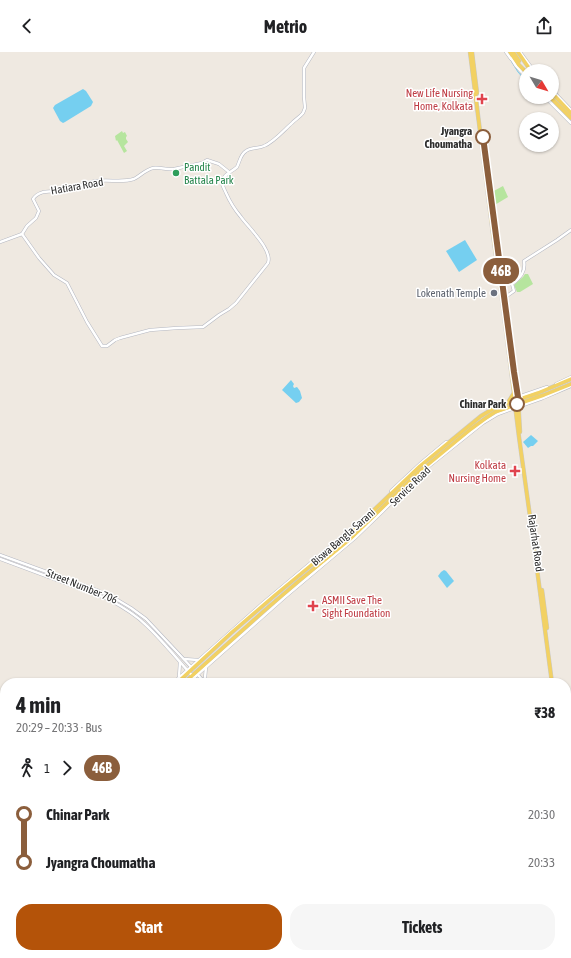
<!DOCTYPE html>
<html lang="en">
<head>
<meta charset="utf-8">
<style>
	:root { --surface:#fff; --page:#f6f6f6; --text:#202124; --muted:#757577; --accent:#b45309 }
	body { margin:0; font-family:"Asap Condensed",sans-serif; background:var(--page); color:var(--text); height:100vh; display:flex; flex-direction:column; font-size:15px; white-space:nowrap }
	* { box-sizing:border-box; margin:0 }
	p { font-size:13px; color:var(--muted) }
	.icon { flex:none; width:22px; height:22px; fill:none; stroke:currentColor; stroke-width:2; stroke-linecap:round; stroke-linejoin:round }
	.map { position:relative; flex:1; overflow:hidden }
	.drawer { position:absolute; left:0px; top:626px; width:571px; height:280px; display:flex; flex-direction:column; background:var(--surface); border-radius:16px 16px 0 0; box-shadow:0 1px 3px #0004 }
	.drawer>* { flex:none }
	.badge { padding:0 8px; border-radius:13px; font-size:14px; line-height:26px }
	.needle { width:26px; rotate:128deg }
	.buttons { position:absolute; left:519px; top:12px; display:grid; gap:8px }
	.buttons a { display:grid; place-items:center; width:40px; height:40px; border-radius:50%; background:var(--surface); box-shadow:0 1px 3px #0004; font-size:20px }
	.map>.badge { position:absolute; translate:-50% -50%; box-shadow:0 0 0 2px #fff }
	.legs { display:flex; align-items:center; gap:6px; height:44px; padding:0 16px; font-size:13px }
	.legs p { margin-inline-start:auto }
	.headline { display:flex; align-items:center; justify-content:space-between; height:68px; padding:0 16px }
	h1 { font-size:22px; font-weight:700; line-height:30px }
	.cta { display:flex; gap:8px; margin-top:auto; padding:8px 16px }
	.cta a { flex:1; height:46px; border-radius:16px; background:var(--accent); color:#fff; font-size:16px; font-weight:700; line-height:46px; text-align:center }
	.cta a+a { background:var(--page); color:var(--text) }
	ul { padding:0 16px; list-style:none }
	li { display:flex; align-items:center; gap:14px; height:48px; font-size:15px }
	li i { display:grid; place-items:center; width:6px; height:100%; margin:0 5px; background:currentColor }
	li i::after { content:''; width:10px; height:10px; margin:-5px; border:3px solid; border-radius:50%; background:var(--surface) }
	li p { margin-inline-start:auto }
	li:first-child i { background:linear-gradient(#0000 50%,currentColor 0) }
	li:last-child i { background:linear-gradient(currentColor 50%,#0000 0) }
	header { display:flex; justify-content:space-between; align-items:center; height:52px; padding:0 16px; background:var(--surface); font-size:18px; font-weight:700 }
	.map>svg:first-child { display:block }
	.green { fill:#b6e59e }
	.water { fill:#75cff0 }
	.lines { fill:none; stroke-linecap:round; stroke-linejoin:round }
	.stream { stroke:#75cff0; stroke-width:1 }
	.secondary-casing { stroke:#b4b7c1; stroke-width:3.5 }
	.primary-casing { stroke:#c9c9c9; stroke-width:4.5 }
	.secondary { stroke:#fff; stroke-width:2.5 }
	.primary { stroke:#f2d163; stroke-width:3.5 }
	.line-1-casing { stroke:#fff; stroke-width:9 }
	.line-1 { stroke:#8b5e3c; stroke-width:6 }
	.health-dot { fill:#e0444e; stroke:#fff; stroke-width:1.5 }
	.stop-1-dot { fill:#fff; stroke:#8b5e3c; stroke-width:2 }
	.leisure-dot { fill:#2e9e5b; stroke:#fff; stroke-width:1.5 }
	.worship-dot { fill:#6b7280; stroke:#fff; stroke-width:1.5 }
	.labels { text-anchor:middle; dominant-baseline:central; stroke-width:3; stroke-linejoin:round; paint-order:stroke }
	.health-label { font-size:11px; fill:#be3a42; stroke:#fff; text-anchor:end }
	.stop-label { font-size:11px; font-weight:bold; fill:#2e2e2e; stroke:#fff; text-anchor:end }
	.leisure-label { font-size:11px; fill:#27864d; stroke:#fff; text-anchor:start }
	.street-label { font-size:11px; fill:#2e2e2e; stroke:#fff }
	.worship-label { font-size:11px; fill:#5b616d; stroke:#fff; text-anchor:end }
</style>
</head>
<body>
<header><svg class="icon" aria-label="back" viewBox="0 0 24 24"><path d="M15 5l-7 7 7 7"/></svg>Metrio<svg class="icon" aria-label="share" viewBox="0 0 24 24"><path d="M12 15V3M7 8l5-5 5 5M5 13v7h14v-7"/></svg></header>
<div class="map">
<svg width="571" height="906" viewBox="0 0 571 906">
	<rect width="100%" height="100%" fill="#efe9e1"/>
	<g class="green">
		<polygon points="122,79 123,81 125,80 127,84 126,85 126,87 128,90 124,94 127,99 124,101 117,88 116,89 115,84"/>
		<polygon points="503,134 508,145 493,154 492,154 490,141"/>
		<polygon points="525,222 528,222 533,232 520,240 517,240 514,233 523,225"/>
	</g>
	<g class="water">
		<polygon points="83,37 86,39 93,50 91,54 65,70 63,71 60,69 53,56 55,53"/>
		<polygon points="465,188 477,208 459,220 446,199"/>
		<polygon points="291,328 294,332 293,334 294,336 297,335 300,339 302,346 299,350 296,351 282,338"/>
		<polygon points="531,383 538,389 533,394 531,394 528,396 523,390"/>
		<polygon points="444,518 446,519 454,529 447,536 438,524 441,520"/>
	</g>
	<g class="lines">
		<polyline class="stream" points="510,7 518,20 526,29"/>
		<defs>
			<g id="secondary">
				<polyline points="506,0 511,7"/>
				<polyline points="520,0 534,19"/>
				<polyline points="511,6 516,14 526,25"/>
				<polyline points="552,38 571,58"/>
				<polyline points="545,45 571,71"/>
				<path d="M22 182 39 206 54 223 67 231 87 270 102 294H107L115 288 120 286 150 278 177 276 203 275 219 263 229 257 236 251 268 211C273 198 248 175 241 165 235 158 230 150 226 141 225 138 222 134 222 130 223 122 232 120 237 115 240 109 240 103 246 99 251 95 258 97 264 94 274 90 284 78 292 71 296 67 300 65 303 61L305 56 304 45V16L314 0"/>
				<path d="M0 190 22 182 27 174 36 166 39 159 33 147C39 138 49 140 58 139 66 138 74 135 82 133 87 132 92 129 97 129 109 127 121 131 134 127 140 124 145 118 153 116 160 115 167 118 174 117L202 111 207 108 219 112 229 120"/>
				<path d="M504 246 514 239 512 232C520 226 526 220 524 209L557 188 571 178"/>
				<polyline points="556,332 571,325"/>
				<polyline points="518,345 547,335"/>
				<polyline points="391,439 421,411 446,390 448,390"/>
				<polyline points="0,503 99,539 116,547 131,556 146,567 193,617"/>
				<path d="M0 507 108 547C121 554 135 562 146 573 165 591 181 612 199 631"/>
				<polyline points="184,607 198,608"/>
				<polyline points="198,623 205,631"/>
				<polyline points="179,625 180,610"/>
				<polyline points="173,631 263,551 344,483 349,481"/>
				<polyline points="188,631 285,545 355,486 383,459 407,435 428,415 483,371 498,362 543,346 571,334"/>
				<polyline points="205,631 205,626 206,615"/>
				<polyline points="0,782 5,777"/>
				<polyline points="0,812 5,816"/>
				<polyline points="0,819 5,820"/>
				<polyline points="0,827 5,828"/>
				<polyline points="566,880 571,886"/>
				<polyline points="217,901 230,906"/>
				<polyline points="225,901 237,906"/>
				<polyline points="237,901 247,906"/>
				<polyline points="243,901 248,903 263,902"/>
				<polyline points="442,901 446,906"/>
				<polyline points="447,901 451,906"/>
				<polyline points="260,906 264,901"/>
				<polyline points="266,906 270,901"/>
			</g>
			<g id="primary">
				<polyline points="470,0 493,182 502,247 514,341 516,361 519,385 532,479 552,631"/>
				<polyline points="472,0 477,41"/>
				<polyline points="510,0 519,13 526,20"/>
				<polyline points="513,0 519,9"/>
				<polyline points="518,0 531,19"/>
				<polyline points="552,41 571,61"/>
				<polyline points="550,45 571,66"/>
				<polyline points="514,320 518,345 520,380"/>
				<polyline points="509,349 514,341"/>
				<polyline points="542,538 547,576"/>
				<polyline points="177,631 231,581 274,544 350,481 420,414 481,364 496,355 538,341 571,327"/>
				<polyline points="184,631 264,559 299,529 349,488 419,420 471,377 486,366 495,360 544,343 571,332"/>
				<polyline points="566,727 568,740"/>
				<polyline points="566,738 571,775"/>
				<polyline points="0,790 5,785"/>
				<polyline points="0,796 5,792"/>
				<polyline points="566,828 571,814"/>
				<polyline points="501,906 506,901"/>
			</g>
		</defs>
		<use href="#secondary" class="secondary-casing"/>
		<use href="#primary" class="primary-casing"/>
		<use href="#secondary" class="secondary"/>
		<use href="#primary" class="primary"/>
	</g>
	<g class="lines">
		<defs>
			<polyline id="line-1" points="483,85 514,320 518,345 519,352 517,352"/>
		</defs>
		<use href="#line-1" class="line-1-casing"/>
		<use href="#line-1" class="line-1"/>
	</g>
	<g class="health-dot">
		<path d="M480 41h4v4h4v4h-4v4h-4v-4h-4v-4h4z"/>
		<path d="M513 413h4v4h4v4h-4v4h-4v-4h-4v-4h4z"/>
		<path d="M311 548h4v4h4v4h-4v4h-4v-4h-4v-4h4z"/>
	</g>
	<g class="stop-1-dot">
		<circle cx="483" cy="85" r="7"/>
		<circle cx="517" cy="352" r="7"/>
	</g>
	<circle class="leisure-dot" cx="176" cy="121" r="4"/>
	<circle class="worship-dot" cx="494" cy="241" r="4"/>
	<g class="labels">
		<g class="health-label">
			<text x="473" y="41">New Life Nursing<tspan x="473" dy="13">Home, Kolkata</tspan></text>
			<text x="506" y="413">Kolkata<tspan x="506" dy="13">Nursing Home</tspan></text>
			<text x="322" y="548" text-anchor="start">ASMII Save The<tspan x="322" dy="13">Sight Foundation</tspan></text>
		</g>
		<g class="stop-label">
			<text x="472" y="79">Jyangra<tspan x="472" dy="13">Choumatha</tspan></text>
			<text x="506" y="352">Chinar Park</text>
		</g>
		<g class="leisure-label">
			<text x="184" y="115">Pandit<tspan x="184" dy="13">Battala Park</tspan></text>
		</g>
		<g class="street-label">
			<text transform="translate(77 134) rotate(-10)">Hatiara Road</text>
			<text transform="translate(410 434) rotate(-44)">Service Road</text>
			<text transform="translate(343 485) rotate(-41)">Biswa Bangla Sarani</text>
			<text transform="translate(536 491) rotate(82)">Rajarhat Road</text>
			<text transform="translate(82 534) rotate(22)">Street Number 706</text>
		</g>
		<g class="worship-label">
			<text x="486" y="241">Lokenath Temple</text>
		</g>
	</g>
</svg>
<div class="buttons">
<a><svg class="needle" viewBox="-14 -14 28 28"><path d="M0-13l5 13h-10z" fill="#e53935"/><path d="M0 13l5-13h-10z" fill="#757577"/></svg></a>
<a><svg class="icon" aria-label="layers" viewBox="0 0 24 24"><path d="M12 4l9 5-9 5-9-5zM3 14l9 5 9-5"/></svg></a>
</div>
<b class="badge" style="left:501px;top:219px;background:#8b5e3c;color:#fff">46B</b>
<section class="drawer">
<div class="headline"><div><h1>4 min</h1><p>20:29 – 20:33 · Bus</p></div><b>₹38</b></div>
<div class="legs"><svg class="icon" aria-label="walk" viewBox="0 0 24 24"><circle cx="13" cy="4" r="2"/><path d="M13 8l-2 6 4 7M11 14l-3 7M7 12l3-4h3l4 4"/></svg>1<svg class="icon" aria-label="forward" viewBox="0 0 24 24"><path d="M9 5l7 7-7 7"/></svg><b class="badge" style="background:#8b5e3c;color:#fff">46B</b></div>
<ul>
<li><i style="color:#8b5e3c"></i><b>Chinar Park</b><p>20:30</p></li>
<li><i style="color:#8b5e3c"></i><b>Jyangra Choumatha</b><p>20:33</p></li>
</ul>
<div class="cta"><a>Start</a><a>Tickets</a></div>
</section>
</div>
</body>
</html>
